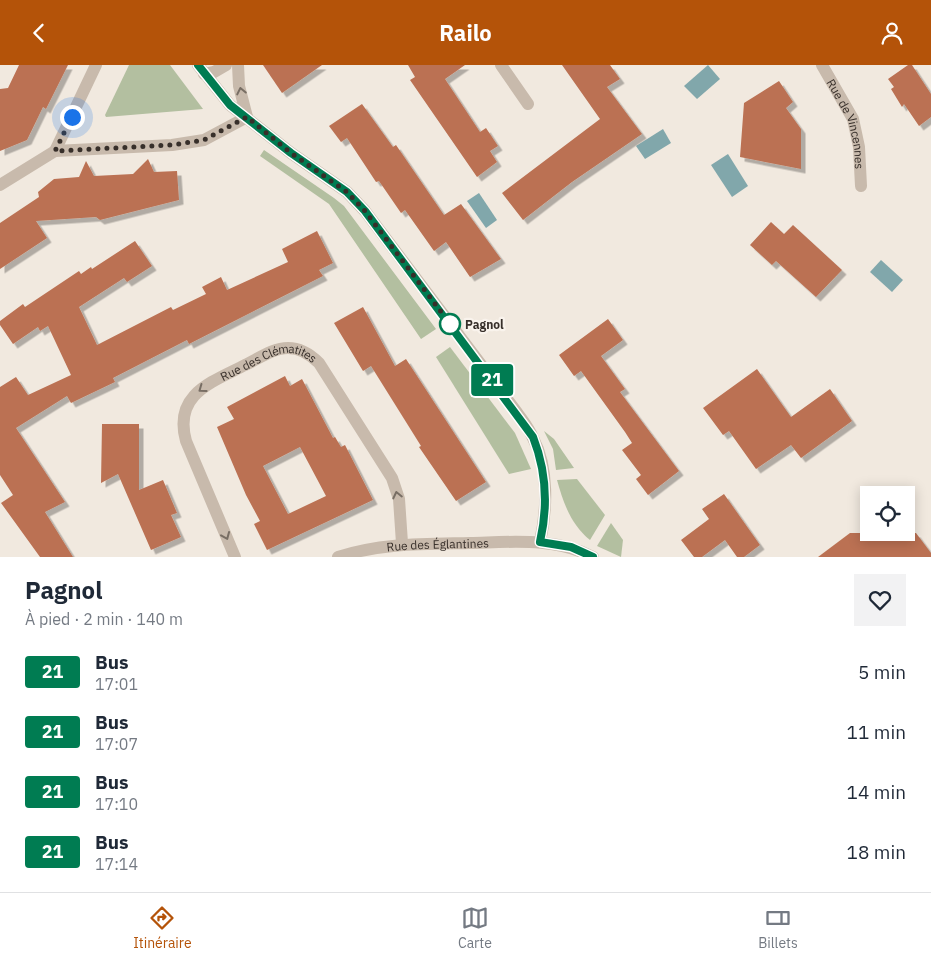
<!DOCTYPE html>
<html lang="fr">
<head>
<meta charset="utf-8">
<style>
	:root { --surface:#fff; --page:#f2f2f3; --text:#1f2937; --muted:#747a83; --line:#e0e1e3; --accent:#b45309 }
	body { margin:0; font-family:"IBM Plex Sans",sans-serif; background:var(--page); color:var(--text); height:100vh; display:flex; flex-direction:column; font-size:19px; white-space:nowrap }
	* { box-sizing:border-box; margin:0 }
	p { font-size:16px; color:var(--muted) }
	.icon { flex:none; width:28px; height:28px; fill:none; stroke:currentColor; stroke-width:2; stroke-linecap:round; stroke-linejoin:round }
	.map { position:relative; height:492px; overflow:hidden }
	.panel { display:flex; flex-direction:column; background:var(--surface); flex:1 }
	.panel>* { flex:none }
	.badge { padding:0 10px; border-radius:4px; font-size:18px; line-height:32px }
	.tools { position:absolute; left:860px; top:421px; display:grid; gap:10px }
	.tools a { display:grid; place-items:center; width:55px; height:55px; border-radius:0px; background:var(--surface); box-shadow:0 2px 12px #0003; font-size:25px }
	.you { position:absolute; width:25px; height:25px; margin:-12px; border:4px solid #fff; border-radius:50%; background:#1a73e8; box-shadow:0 0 0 8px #1a73e833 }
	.map>.badge { position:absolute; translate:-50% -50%; box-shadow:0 0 0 2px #fff }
	.round { display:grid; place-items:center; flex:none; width:52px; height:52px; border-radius:0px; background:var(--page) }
	.head { display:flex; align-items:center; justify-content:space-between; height:85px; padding:0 25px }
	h1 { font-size:24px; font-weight:700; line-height:38px }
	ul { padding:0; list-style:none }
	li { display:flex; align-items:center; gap:15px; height:60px; padding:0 25px }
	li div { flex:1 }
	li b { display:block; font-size:19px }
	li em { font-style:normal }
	li .badge { min-width:55px; font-weight:700; text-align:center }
	header { display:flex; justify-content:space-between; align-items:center; height:65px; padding:0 25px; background:var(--accent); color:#fff; font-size:22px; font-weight:700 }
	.tabs { display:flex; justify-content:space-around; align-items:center; height:70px; border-top:1px solid var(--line); background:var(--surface); font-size:14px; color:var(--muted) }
	.tabs a { display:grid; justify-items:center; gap:2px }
	.tabs .current { color:var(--accent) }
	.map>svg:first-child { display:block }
	.green { fill:#b3bfa0 }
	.water { fill:#81a7ab }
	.building { fill:#bb7153; fill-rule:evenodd; filter:url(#shadow) }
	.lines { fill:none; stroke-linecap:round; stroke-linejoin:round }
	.street { stroke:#c8baac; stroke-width:12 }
	.oneway { stroke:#786e64 }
	.line-casing { stroke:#fff; stroke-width:11 }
	.line { stroke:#007c52; stroke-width:8 }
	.walk { stroke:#372f2a; stroke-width:5; stroke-dasharray:0 9 }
	.stop-dot { fill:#fff; stroke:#007c52; stroke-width:2.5 }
	.labels { text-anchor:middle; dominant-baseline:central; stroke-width:4.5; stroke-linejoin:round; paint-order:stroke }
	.street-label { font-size:12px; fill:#372f2a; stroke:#f9f3ec }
	.stop-label { font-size:12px; font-weight:bold; fill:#372f2a; stroke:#f9f3ec; text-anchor:start }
</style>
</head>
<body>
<header><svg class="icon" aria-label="back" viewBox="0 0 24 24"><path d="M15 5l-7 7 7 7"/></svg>Railo<svg class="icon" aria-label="person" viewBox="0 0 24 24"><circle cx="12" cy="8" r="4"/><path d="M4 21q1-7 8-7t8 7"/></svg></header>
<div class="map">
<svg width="931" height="492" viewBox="0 0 931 492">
	<defs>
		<filter id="shadow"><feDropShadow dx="4.5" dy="4.5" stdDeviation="0" flood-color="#0004"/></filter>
	</defs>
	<rect width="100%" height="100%" fill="#f1e9df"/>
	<g class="green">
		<polygon points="129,0 170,0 203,44 106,52 105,50"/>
		<polygon points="264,85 334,133 344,141 436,264 421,274 329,139 260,91"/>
		<polygon points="450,282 515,368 531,404 509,409 436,292"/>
		<polygon points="544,366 554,374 574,403 556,405 553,384"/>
		<path d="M577 414 605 450 590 475C571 460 563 437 557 415Z"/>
		<polygon points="611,458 623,475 621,492 597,481"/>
	</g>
	<g class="water">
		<polygon points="708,0 720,14 697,34 684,21"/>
		<polygon points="663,64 671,78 645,94 636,81"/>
		<polygon points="728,89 748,121 732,132 711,100"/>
		<polygon points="479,128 497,155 486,163 467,136"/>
		<polygon points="881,195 903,215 892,227 870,207"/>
	</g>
	<g class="building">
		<polygon points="19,0 68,0 46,44 43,42 27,75 0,86 0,24 8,23"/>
		<polygon points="263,0 322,0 282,28"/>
		<polygon points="408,0 465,0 445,14 480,67 486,63 498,81 490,86 497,97 477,112 410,15 415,12"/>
		<polygon points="562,0 610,0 620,14 607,22 642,69 572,117 523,155 502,128 600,54"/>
		<polygon points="908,0 912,0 931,29 931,52 919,61 904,39 902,42 891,24 894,22 888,14"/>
		<polygon points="779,16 793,37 786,43 801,64 801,104 740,92 744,38"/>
		<polygon points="362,39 393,82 396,80 444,150 461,139 501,194 470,212 446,177 434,186 405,145 401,148 379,116 376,117 347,73 341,77 329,61"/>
		<polygon points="148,94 154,107 177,106 179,135 100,155 96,152 36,156 47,173 0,204 0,158 39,132 38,127 54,114 79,112 86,96 94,111 133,109"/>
		<polygon points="771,157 784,169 793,160 842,205 816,232 776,196 772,200 750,180"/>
		<polygon points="317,166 333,198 319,205 323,211 189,279 187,275 113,313 115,317 71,338 67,331 16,363 65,437 45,447 73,492 40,492 1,438 13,430 0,410 0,322 16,312 28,330 71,310 48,261 40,266 38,262 13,279 0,260 0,256 23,239 25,242 79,206 81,209 91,202 92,204 135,176 152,201 127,217 124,213 79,242 97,280 171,242 173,245 206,229 202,222 221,212 227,225 288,197 282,184"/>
		<polygon points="363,242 395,301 406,294 486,417 456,436 419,382 421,381 371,301 363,306 334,258"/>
		<polygon points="608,254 623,275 601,291 625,324 620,327 679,406 648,430 636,414 641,410 622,385 632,378 625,367 581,306 574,311 559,290"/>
		<polygon points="757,304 791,352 830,324 852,356 801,393 791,380 756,404 729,366 723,370 703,343"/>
		<path d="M285 311 290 321 302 314 333 373 335 372 341 382 345 380 373 435 267 485 254 459 260 456 246 430 217 362 234 354 227 342ZM300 382 326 431 288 449 263 401Z"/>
		<polygon points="102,359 139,359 139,425 163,415 177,448 171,450 181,472 151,485 118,409 101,418"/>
		<polygon points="724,429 760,480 744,492 737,492 725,475 702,492 694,492 681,475 709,454 702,444"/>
		<polygon points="850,468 916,468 931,488 931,492 818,492"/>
	</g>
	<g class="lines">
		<g class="street">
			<path d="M198 0 230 40 291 88 347 127 365 146 516 346C522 355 529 363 533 373 549 403 547 445 540 477"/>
			<polyline points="238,0 239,21 247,52"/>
			<polyline points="501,0 528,39"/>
			<path id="s1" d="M822 0 853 54 859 82 861 121"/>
			<polyline points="204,9 214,7 226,0"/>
			<polyline points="55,86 96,0"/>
			<polyline points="0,120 55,86 172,80 204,75 247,52"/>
			<path id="s2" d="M235 492 186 376C173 329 212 317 245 300 258 294 273 283 288 283 301 283 310 289 319 298L392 413 399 434 402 478"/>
			<path id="s3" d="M338 492C381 478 424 479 470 478 511 477 555 472 593 492"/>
		</g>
	</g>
	<defs><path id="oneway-chevron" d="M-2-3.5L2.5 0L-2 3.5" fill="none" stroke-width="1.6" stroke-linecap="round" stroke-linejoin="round" transform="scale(1.25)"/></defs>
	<g class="oneway">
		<use href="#oneway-chevron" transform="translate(241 26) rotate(-102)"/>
		<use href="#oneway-chevron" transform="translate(202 324) rotate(144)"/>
		<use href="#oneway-chevron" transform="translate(397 430) rotate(-103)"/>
		<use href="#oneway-chevron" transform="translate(226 471) rotate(67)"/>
	</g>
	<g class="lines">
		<defs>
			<path id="line" d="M198 0 230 40 291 88 347 127 365 146 533 372C546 405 548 442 540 477L571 482 593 492"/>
		</defs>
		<use href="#line" class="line-casing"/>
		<use href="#line" class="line"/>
		<polyline class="walk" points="72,52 55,86 172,80 204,75 247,52 291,88 347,127 365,146 451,260 450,259"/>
	</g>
	<circle class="stop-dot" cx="450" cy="259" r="10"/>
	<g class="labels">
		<g class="street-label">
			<text stroke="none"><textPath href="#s1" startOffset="65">Rue de Vincennes</textPath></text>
			<text stroke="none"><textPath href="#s2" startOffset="259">Rue des Clématites</textPath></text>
			<text stroke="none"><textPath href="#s3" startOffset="101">Rue des Églantines</textPath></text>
		</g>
		<g class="stop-label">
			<text x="465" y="259">Pagnol</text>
		</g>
	</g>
</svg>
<div class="tools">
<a><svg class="icon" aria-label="locate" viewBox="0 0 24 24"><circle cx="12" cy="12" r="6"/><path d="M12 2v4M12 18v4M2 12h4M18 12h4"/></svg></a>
</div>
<div class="you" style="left:72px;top:52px"></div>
<b class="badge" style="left:492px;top:315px;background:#007c52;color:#fff">21</b>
</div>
<section class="panel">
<div class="head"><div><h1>Pagnol</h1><p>À pied · 2 min · 140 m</p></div><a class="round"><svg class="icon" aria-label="heart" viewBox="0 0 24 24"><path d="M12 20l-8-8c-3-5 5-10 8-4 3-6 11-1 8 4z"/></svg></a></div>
<ul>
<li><span class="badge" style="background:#007c52;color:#fff">21</span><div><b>Bus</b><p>17:01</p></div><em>5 min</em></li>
<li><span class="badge" style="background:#007c52;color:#fff">21</span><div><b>Bus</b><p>17:07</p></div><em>11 min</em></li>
<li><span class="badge" style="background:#007c52;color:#fff">21</span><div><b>Bus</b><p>17:10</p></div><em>14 min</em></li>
<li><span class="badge" style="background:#007c52;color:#fff">21</span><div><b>Bus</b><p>17:14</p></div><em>18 min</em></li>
</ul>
</section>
<nav class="tabs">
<a class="current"><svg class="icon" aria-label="directions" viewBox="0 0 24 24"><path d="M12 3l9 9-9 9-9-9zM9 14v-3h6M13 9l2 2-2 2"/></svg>Itinéraire</a>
<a><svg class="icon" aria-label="map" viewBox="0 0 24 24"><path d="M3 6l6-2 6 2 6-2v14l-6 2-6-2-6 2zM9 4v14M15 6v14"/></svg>Carte</a>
<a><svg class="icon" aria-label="tickets" viewBox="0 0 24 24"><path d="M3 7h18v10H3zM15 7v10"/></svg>Billets</a>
</nav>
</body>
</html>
